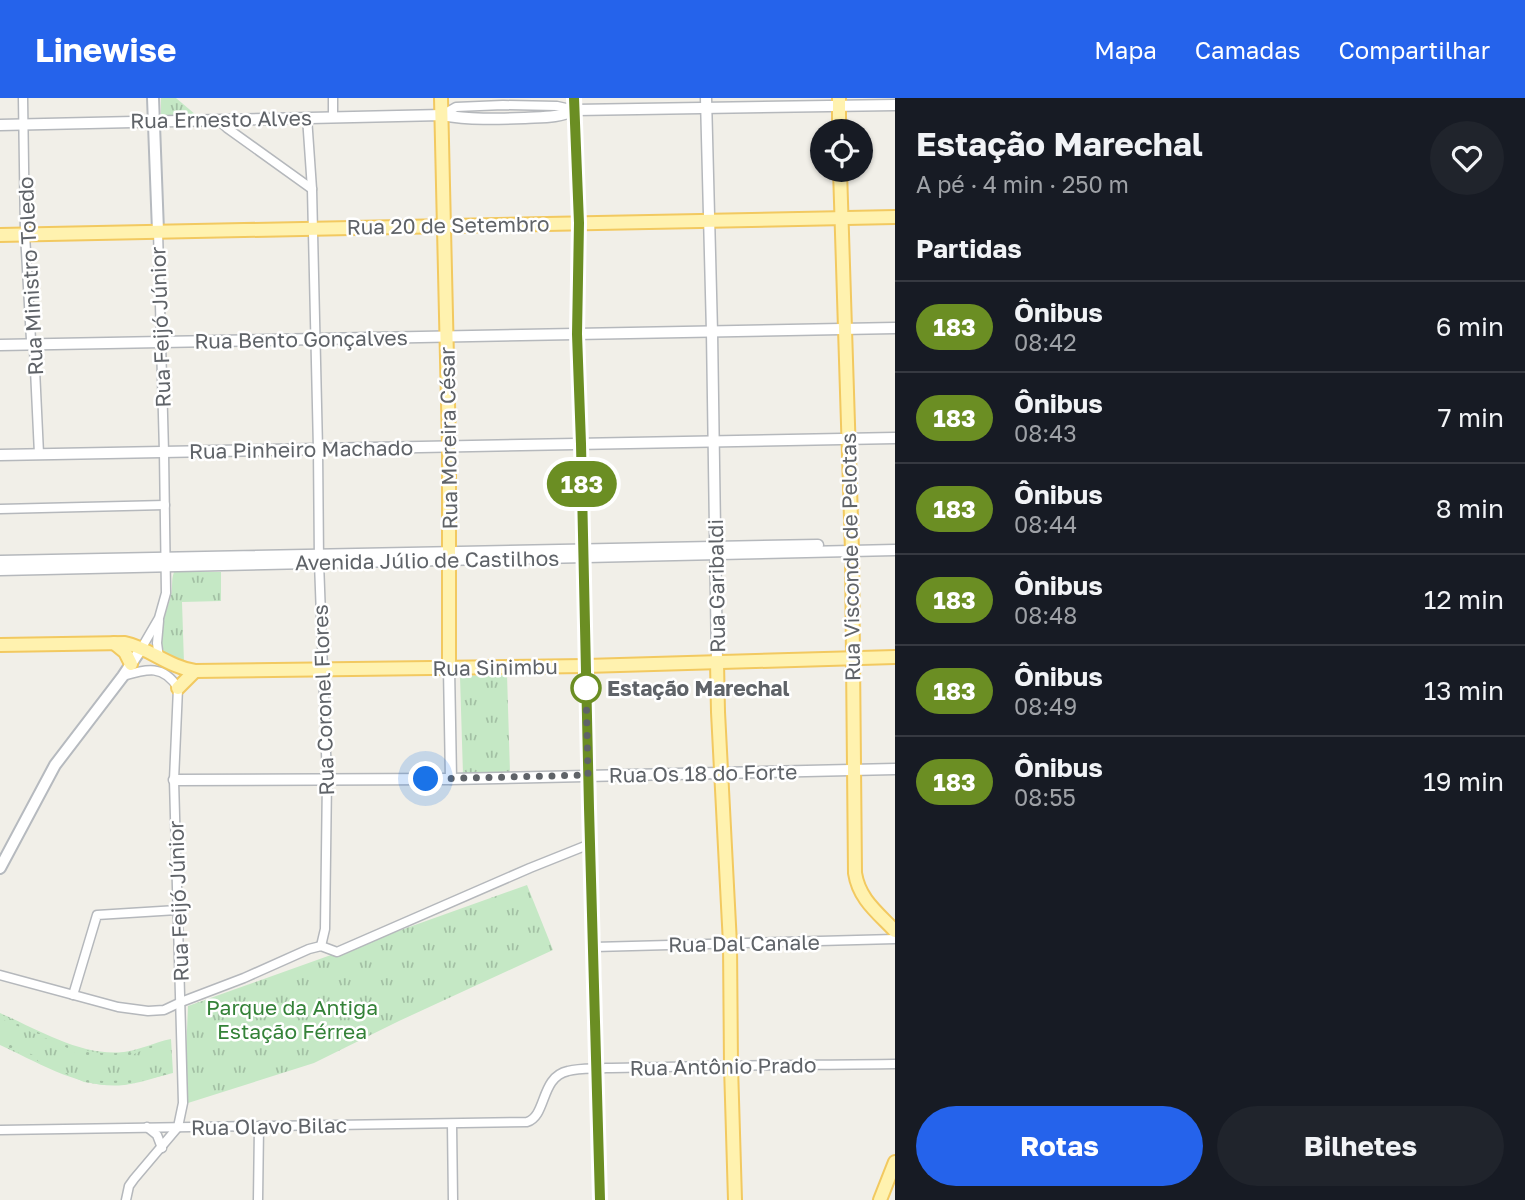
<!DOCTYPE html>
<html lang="pt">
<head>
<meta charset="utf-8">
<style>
	:root { --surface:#171b24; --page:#20242c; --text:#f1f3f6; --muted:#9ea1a6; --line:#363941; --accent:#2563eb }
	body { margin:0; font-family:"Golos Text",sans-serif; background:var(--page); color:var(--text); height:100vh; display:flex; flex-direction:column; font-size:26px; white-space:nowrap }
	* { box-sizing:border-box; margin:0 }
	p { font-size:23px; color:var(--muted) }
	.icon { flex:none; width:38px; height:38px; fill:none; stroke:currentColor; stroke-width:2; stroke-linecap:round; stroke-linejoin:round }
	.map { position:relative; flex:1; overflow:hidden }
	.drawer { display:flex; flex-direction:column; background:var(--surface); width:630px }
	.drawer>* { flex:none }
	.badge { padding:0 14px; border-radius:23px; font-size:24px; line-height:46px }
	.buttons { position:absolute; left:810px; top:21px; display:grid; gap:14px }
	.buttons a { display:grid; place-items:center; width:63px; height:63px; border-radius:50%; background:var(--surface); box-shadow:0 2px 5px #0004; font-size:35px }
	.you { position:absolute; width:35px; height:35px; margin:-18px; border:5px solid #fff; border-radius:50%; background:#1a73e8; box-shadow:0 0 0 10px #1a73e833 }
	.map>.badge { position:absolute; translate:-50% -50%; box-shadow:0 0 0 4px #fff }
	h2 { padding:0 21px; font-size:26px; line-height:63px }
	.round { display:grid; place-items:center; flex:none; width:74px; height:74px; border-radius:37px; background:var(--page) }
	.headline { display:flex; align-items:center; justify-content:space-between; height:119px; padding:0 21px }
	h1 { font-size:33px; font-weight:700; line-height:52px }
	.action { display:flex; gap:14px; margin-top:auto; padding:14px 21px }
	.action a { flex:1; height:80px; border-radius:42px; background:var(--accent); color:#fff; font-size:28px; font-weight:700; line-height:80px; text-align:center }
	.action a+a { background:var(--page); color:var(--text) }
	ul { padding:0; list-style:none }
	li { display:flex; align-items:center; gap:21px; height:91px; padding:0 21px; border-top:2px solid var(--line) }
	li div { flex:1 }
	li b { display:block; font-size:26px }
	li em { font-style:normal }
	li .badge { min-width:77px; font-weight:700; text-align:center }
	header { display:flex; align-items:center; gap:42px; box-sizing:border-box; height:98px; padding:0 35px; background:var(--accent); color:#fff }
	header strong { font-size:33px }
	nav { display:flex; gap:38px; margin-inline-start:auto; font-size:24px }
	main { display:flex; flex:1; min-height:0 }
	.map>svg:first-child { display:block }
	.grass { fill:url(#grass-tufts) }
	.garden { fill:url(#garden-dots) }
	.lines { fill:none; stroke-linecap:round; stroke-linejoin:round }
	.minor-casing { stroke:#b5b8bc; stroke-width:11 }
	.tertiary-casing { stroke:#b5b8bc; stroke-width:13 }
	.secondary-casing { stroke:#b6babf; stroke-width:14 }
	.primary-casing { stroke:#f2c960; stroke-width:16 }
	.minor { stroke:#fff; stroke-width:8 }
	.tertiary { stroke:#fff; stroke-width:10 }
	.secondary { stroke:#fff; stroke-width:10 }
	.primary { stroke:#fff2af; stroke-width:12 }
	.line-casing { stroke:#fff; stroke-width:16 }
	.line { stroke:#6b8e23; stroke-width:10 }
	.walk { stroke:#5f6368; stroke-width:7; stroke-dasharray:0 12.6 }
	.stop-dot { fill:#fff; stroke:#6b8e23; stroke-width:3.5 }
	.labels { text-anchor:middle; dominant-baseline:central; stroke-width:5; stroke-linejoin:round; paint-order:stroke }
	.street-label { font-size:21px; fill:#5f6368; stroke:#fff }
	.stop-label { font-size:21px; font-weight:bold; fill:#5f6368; stroke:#fff; text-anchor:start }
	.park-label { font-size:21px; fill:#348238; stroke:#fff }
</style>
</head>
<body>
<header>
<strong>Linewise</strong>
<nav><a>Mapa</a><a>Camadas</a><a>Compartilhar</a></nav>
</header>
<main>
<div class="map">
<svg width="895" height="1102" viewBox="0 0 895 1102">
	<defs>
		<pattern id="grass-tufts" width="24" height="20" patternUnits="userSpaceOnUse" patternTransform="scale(1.75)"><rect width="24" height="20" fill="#c5e8c5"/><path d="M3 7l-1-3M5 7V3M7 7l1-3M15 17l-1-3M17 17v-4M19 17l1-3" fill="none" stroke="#a3c0a4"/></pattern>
		<pattern id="garden-dots" width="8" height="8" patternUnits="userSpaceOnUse" patternTransform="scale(1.75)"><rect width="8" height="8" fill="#c5e8c5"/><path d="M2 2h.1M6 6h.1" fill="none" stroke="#a3c0a4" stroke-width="1.8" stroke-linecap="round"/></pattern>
	</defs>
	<rect width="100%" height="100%" fill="#f1efe8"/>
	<g class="grass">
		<polygon points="161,0 176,0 196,17 161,18"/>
		<path d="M174 474H221V503L182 504 184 565 167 559C154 538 166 518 171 497 173 489 171 482 174 474Z"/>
		<polygon points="507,576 510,675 463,677 460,578"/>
		<polygon points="527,787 553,852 399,923 314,965 188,1005 185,979 188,908"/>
		<path d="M0 915C37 931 82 959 124 954 140 952 155 944 171 941L173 975C156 979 141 985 124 987 83 992 37 964 0 947Z"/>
	</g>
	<g class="garden">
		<path d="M0 916C35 932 80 959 119 955 132 954 145 950 157 946L156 950 150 954 142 953 137 954 128 961H99L86 959 70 952 57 943 44 940 0 920Z"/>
		<polygon points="0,942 33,957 39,964 83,981 103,983 138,982 147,981 165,974 169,976 124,987 104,987 84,984 0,946"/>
	</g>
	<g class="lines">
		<defs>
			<g id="minor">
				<polyline points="23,0 25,136 31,242 34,250 39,356"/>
				<polyline points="442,17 456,9 503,7 557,8 575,12"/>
				<polyline points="307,19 312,91 318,351 319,464 327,681 325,831 321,848"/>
				<polyline points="333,19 333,0"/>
				<polyline points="218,22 227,30 312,91"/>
				<polyline points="0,411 165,407"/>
				<polyline points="141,551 159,520 166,495 164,354 158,133"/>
				<polyline points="159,560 157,545 159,523"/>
				<path d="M123 578C147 571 163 566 178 590L174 682 183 1005 178 1029 134 1081 129 1088 126 1102"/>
				<polyline points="594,849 895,841"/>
				<polyline points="0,877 118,909 148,913 164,912 181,904 244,880 309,851 321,848 337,854 530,770 590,746"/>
				<polyline points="73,897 97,817 177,812"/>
				<polyline points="452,1026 453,1102"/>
				<polyline points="147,1029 157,1037 162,1050"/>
				<path d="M0 1032 527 1024C547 1018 540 979 568 973 580 970 593 971 606 970 625 970 645 969 665 969 741 967 818 967 895 966"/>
				<polyline points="258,1102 259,1028"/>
			</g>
			<g id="tertiary">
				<polyline points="574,0 579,125 577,236 581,346 590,746 594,849 600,1102"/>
				<polyline points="706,0 712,234 717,564"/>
				<path d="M0 27 442 17C470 22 497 21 525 20 542 19 559 20 575 12L895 7"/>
				<polyline points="0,247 895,230"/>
				<polyline points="0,357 895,340"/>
				<polyline points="0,463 818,447"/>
				<polyline points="0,472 895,452"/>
				<polyline points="449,570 451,681"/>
				<polyline points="174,682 451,681 895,671"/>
			</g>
			<g id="secondary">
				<polyline points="153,0 158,133"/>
				<polyline points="0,770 55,667 123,578 141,551"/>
			</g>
			<g id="primary">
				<polyline points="441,0 449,348 449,570"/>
				<polyline points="839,0 839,33"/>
				<path d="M840 72 852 453 855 775C859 801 877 814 895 833"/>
				<polyline points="0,137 895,119"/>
				<polyline points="114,545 125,554 131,566"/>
				<path d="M0 547 125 545C149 550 169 569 195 573L586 568 895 559"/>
				<polyline points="717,564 718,614 730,846 731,968 735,1102"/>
				<polyline points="178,590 195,573"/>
				<polyline points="880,1102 895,1064"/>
			</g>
		</defs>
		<use href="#minor" class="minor-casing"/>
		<use href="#tertiary" class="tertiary-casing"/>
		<use href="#secondary" class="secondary-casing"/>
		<use href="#primary" class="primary-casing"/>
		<use href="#minor" class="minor"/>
		<use href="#tertiary" class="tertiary"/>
		<use href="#secondary" class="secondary"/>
		<use href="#primary" class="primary"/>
	</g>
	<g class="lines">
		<defs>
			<polyline id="line" points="574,0 579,125 577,236 581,346 589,710 600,1102"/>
		</defs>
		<use href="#line" class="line-casing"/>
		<use href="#line" class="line"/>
		<polyline class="walk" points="426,681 588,677 586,590"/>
	</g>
	<circle class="stop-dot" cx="586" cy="590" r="14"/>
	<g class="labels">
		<g class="street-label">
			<text transform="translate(221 21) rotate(-1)">Rua Ernesto Alves</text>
			<text transform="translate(448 127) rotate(-1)">Rua 20 de Setembro</text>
			<text transform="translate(30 178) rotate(-93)">Rua Ministro Toledo</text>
			<text transform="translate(160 229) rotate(-92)">Rua Feijó Júnior</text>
			<text transform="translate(301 241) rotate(-1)">Rua Bento Gonçalves</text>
			<text transform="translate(448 340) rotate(-91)">Rua Moreira César</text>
			<text transform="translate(301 351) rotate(-1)">Rua Pinheiro Machado</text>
			<text transform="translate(850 459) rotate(-91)">Rua Visconde de Pelotas</text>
			<text transform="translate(427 462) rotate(-1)">Avenida Júlio de Castilhos</text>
			<text transform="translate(716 488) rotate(-91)">Rua Garibaldi</text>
			<text transform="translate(495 569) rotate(-1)">Rua Sinimbu</text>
			<text transform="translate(323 602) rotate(-92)">Rua Coronel Flores</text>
			<text transform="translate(703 675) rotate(-1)">Rua Os 18 do Forte</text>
			<text transform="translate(178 803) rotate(-92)">Rua Feijó Júnior</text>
			<text transform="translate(744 845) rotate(-1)">Rua Dal Canale</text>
			<text transform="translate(723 968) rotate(-1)">Rua Antônio Prado</text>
			<text transform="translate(269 1028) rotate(-1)">Rua Olavo Bilac</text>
		</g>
		<g class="stop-label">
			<text x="607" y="590">Estação Marechal</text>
		</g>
		<g class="park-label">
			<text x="292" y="909">Parque da Antiga<tspan x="292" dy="24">Estação Férrea</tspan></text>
		</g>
	</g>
</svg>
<div class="buttons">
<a><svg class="icon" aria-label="locate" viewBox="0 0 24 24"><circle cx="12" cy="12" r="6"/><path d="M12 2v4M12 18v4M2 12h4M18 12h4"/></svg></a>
</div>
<div class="you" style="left:426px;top:681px"></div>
<b class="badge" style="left:582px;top:386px;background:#6b8e23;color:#fff">183</b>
</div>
<section class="drawer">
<div class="headline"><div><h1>Estação Marechal</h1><p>A pé · 4 min · 250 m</p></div><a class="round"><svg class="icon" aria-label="heart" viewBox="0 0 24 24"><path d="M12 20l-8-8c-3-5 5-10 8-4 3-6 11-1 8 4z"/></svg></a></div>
<h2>Partidas</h2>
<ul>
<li><span class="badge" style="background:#6b8e23;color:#fff">183</span><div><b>Ônibus</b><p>08:42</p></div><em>6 min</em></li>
<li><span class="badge" style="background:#6b8e23;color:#fff">183</span><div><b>Ônibus</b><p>08:43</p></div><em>7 min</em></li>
<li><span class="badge" style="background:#6b8e23;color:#fff">183</span><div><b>Ônibus</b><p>08:44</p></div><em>8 min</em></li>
<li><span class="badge" style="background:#6b8e23;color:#fff">183</span><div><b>Ônibus</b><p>08:48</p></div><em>12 min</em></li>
<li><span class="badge" style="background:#6b8e23;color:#fff">183</span><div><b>Ônibus</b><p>08:49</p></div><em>13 min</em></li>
<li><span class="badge" style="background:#6b8e23;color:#fff">183</span><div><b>Ônibus</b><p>08:55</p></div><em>19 min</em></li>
</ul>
<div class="action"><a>Rotas</a><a>Bilhetes</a></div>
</section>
</main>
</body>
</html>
